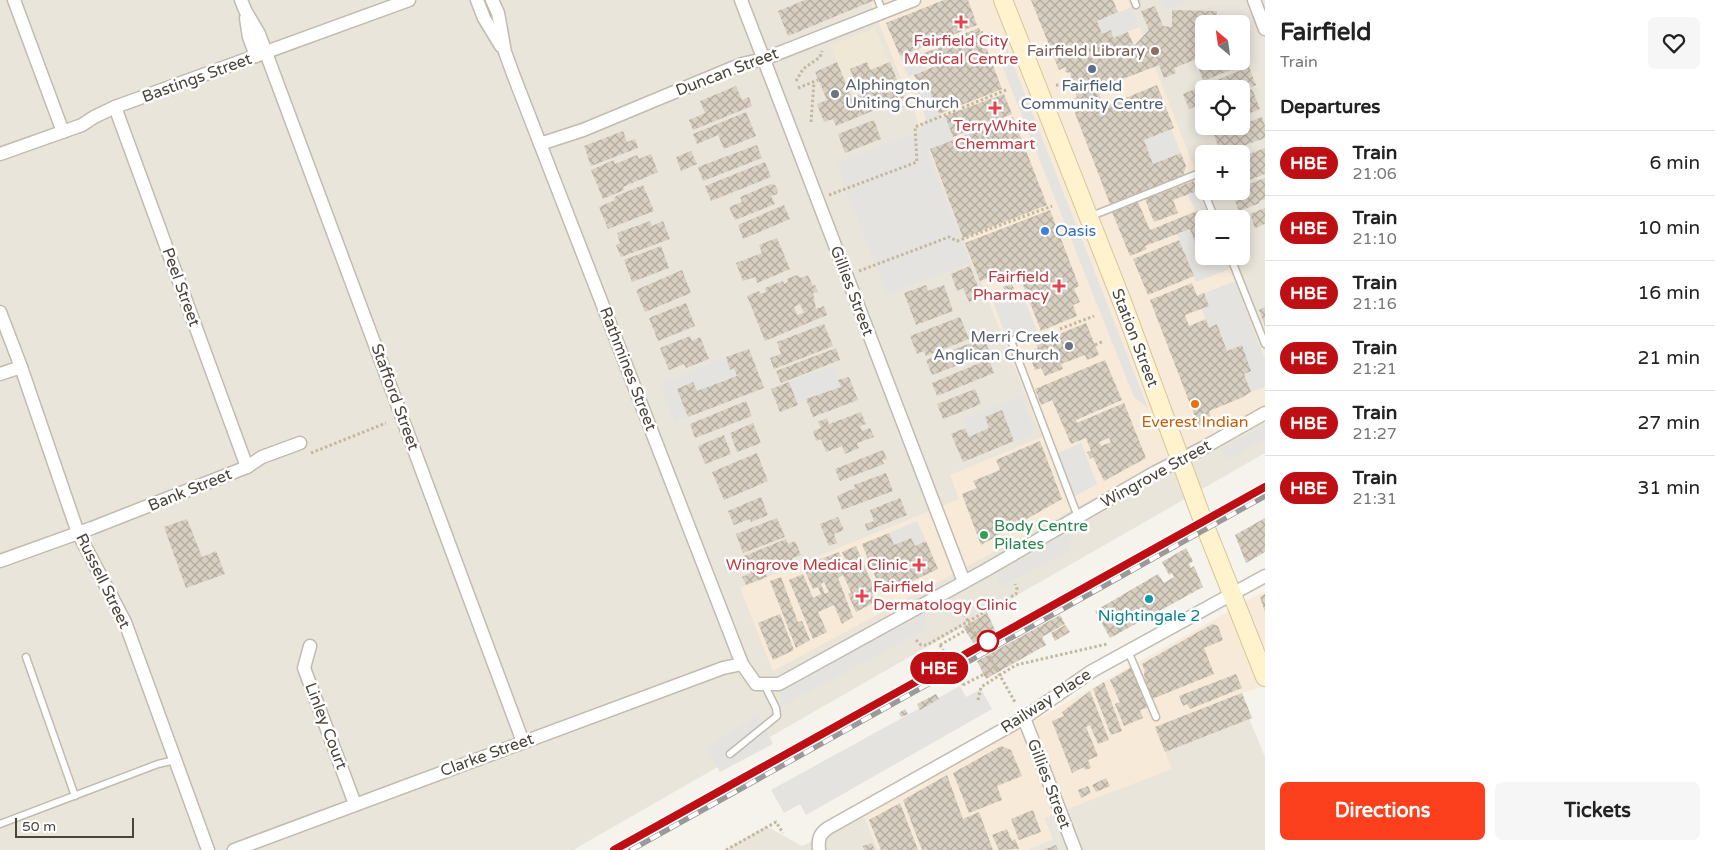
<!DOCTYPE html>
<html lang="en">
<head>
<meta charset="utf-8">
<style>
	:root { --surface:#fff; --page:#f6f6f6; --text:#222; --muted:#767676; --line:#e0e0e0; --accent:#fc3f1d }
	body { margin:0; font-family:"Varela Round",sans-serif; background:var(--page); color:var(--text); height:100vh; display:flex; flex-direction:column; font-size:19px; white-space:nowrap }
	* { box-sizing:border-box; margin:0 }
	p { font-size:16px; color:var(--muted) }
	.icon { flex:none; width:28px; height:28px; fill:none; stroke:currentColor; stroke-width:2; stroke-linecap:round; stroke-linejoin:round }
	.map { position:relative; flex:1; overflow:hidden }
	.sheet { display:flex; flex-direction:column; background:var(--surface); width:450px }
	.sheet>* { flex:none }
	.badge { padding:0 10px; border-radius:16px; font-size:18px; line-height:32px }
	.needle { width:32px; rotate:331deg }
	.buttons { position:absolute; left:1195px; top:15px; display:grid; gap:10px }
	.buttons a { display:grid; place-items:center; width:55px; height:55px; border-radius:8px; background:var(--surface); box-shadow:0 2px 12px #0003; font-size:25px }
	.scale { position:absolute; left:15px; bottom:12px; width:119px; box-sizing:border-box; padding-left:5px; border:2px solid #4b4439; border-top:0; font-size:14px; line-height:18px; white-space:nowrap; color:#4b4439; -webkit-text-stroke:4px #fff; paint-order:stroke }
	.map>.badge { position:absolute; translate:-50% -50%; box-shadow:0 0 0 2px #fff }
	h2 { padding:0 15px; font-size:19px; line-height:45px }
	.round { display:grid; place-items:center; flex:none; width:52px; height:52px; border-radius:8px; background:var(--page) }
	.head { display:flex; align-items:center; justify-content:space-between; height:85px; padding:0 15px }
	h1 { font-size:24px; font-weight:700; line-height:38px }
	.primary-button { display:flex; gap:10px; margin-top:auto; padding:10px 15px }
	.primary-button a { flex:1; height:58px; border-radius:8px; background:var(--accent); color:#fff; font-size:20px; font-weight:700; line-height:58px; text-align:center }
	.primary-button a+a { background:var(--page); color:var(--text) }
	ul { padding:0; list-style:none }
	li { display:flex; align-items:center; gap:15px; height:65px; padding:0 15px; border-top:1px solid var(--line) }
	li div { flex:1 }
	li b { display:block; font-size:19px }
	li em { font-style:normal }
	li .badge { min-width:55px; font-weight:700; text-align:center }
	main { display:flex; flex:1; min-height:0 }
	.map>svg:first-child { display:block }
	.residential { fill:#eae5da; fill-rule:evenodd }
	.commercial { fill:#f7ead8 }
	.education { fill:#efe8d6 }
	.parking { fill:#e5e3e0 }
	.building { fill:url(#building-cross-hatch); fill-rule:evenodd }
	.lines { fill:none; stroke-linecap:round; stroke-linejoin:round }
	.service-casing { stroke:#c2bbae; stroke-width:9 }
	.minor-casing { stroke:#c2bbae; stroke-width:15 }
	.secondary-casing { stroke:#d6c79b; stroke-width:20 }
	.path { stroke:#c4b79f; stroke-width:3; stroke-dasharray:2.5 2.5; stroke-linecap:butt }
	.service { stroke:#fff; stroke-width:6 }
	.minor { stroke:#fff; stroke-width:12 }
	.secondary { stroke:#fff3cd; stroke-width:18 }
	.rail-casing { stroke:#9a9a9a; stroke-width:5.5 }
	.rail { stroke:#fff; stroke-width:4; stroke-dasharray:11; stroke-linecap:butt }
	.path-bridge { stroke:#c4b79f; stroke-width:3; stroke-dasharray:2.5 2.5; stroke-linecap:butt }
	.line-casing { stroke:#fff; stroke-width:11 }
	.line { stroke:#be1014; stroke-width:8 }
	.health-dot { fill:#e0444e; stroke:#fff; stroke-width:2 }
	.education-dot { fill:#8d6e63; stroke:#fff; stroke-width:2 }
	.service-dot { fill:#5c6f8a; stroke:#fff; stroke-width:2 }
	.worship-dot { fill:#6b7280; stroke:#fff; stroke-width:2 }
	.shop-dot { fill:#3f7fe0; stroke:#fff; stroke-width:2 }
	.food-dot { fill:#e8710a; stroke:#fff; stroke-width:2 }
	.leisure-dot { fill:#2e9e5b; stroke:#fff; stroke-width:2 }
	.culture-dot { fill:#0f9aa8; stroke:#fff; stroke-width:2 }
	.stop-dot { fill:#fff; stroke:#be1014; stroke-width:2.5 }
	.labels { text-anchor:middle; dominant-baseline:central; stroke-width:5; stroke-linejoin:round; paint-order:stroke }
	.health-label { font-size:16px; fill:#be3a42; stroke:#fff }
	.education-label { font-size:16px; fill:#785e54; stroke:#fff; text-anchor:end }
	.street-label { font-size:16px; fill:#4b4439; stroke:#fff }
	.worship-label { font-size:16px; fill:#5b616d; stroke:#fff; text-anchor:start }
	.service-label { font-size:16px; fill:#4e5e75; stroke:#fff }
	.shop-label { font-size:16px; fill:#366cbe; stroke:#fff; text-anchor:start }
	.food-label { font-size:16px; fill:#c56008; stroke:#fff }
	.leisure-label { font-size:16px; fill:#27864d; stroke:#fff; text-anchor:start }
	.culture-label { font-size:16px; fill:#0d838f; stroke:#fff }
</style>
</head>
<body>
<main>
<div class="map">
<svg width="1265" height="850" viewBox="0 0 1265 850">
	<defs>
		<pattern id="building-cross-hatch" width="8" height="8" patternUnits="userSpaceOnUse" patternTransform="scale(1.25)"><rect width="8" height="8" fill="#d8cfc1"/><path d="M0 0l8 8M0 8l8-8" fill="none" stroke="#b1aa9e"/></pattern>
	</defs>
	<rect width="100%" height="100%" fill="#f6f3ec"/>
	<g class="residential">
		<path d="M0 0H1265V453L573 850H0ZM1204 24H1241V61H1204ZM1204 89H1241V126H1204ZM1204 154H1241V191H1204ZM1204 219H1241V256H1204Z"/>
		<polygon points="1239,694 1265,757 1265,850 1027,850 1052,839 1044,818 1080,804 1155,727"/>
		<polygon points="864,816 878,850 725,850 766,826 802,846"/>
	</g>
	<g class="commercial">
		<polygon points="870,0 1129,0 1214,219 1204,219 1204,256 1229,256 1265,350 1265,406 773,671 740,588 959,499 950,475 1042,437"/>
		<polygon points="1265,591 1265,686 1239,694 1155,727 1172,769 1044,818 1053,839 1027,850 878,850 864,816"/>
	</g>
	<polygon class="education" points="875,28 904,98 860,116 830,46"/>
	<g class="parking">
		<polygon points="1161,0 1191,0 1165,10"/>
		<polygon points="1132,7 1139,27 1113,38 1110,30 1102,34 1097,21"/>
		<polygon points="1006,46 1148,408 1134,397 1001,63"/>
		<polygon points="919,48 927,69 908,77 900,56"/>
		<polygon points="929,89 940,119 945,116 954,140 927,151 970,263 887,294 836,163 919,131 926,119 916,92"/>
		<polygon points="1171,129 1181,153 1153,164 1144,140"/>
		<polygon points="1197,191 1210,219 1204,219 1204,224 1202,224 1188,195"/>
		<polygon points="1190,229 1195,243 1204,239 1204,256 1225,256 1230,269 1196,282 1177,234"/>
		<polygon points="1235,281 1265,359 1265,387 1251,392 1244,374 1251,371 1241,346 1227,351 1218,325 1209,328 1202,309 1209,306 1204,293"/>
		<polygon points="999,288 1004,300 1022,293 1039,335 1010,346 989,292"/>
		<polygon points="726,357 730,370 734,368 737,376 697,391 693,382 677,388 688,417 675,423 660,384"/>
		<polygon points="833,366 841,387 797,403 789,382"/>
		<polygon points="1022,396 1036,433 1014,441 1002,410 985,417 989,428 969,437 962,419"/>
		<polygon points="1265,425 1265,439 1228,460 1222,448"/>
		<polygon points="1081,443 1097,484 1068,500 1051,456"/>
		<polygon points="917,521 926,541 915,546 911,538 894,545 889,533"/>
		<polygon points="1072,530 1070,550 999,588 998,573"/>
		<polygon points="927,611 926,629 781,707 780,691"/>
		<polygon points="960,686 966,697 981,689 992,709 806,815 800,804 784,813 771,790"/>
		<polygon points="759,714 773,744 720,772 707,748"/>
	</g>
	<g class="building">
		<polygon points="805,0 875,0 788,36 778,11"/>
		<polygon points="944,0 968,0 977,25 900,56 886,23"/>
		<polygon points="1031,0 1113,0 1118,12 1097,21 1102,34 1111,30 1113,38 1128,32 1134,46 1149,30 1141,11 1155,6 1163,26 1172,27 1172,10 1217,11 1215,24 1204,24 1204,56 1174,68 1176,73 1164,78 1159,65 1097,89 1104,107 1157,85 1174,128 1144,140 1153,164 1181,153 1186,166 1183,176 1110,204 1070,100 1077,97 1076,93 1078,85 1069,83 1071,73 1065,72 1066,67 1059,70"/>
		<polygon points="979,28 1002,89 939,114 929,89 921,92 914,75 960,56 959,53 926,66 921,54 962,39 961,35"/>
		<polygon points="1241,53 1246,64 1203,81 1199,69 1218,61 1241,61"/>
		<polygon points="837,62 852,98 860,94 850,69 867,62 870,70 890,62 904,98 836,126 833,119 824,122 817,104 827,100 815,72"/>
		<polygon points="1249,67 1256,85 1242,91 1241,88 1204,89 1204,103 1189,109 1183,94"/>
		<polygon points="736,86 742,100 749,97 752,106 693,130 689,120 705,113 700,101"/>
		<polygon points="1252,89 1260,109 1241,117 1241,93"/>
		<polygon points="1004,94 1012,114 953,137 945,116"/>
		<polygon points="746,112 756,136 724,149 718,135 697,144 693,134"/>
		<polygon points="1013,117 1047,205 963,238 930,149"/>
		<polygon points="1262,117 1265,126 1265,138 1221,154 1214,135"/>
		<polygon points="874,120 881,139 845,153 838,134"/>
		<polygon points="623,131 627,142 635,139 638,148 591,166 584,146"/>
		<polygon points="757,145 762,158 703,181 698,167"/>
		<polygon points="1265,148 1265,174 1241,183 1241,157"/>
		<polygon points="691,151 697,164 681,171 676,157"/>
		<polygon points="651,154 658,172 623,187 624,190 603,199 591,170 614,160 615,164 637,155 639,159"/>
		<polygon points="765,162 771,177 711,201 705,186"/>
		<polygon points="1265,178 1265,199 1259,201 1260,203 1239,211 1235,201 1244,198 1241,187"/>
		<polygon points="1194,181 1197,191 1173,200 1178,213 1154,222 1145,199"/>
		<polygon points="771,184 775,185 778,190 777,194 771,196 775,204 735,220 729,207 742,202 740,197"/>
		<polygon points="643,185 654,211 608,229 599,207 615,200 614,197"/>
		<polygon points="1138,202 1150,230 1197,211 1202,224 1204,224 1204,239 1195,243 1190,229 1145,246 1147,249 1130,256 1112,212"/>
		<polygon points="784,205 790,219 743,239 738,225"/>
		<polygon points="1265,208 1265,224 1255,228 1250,214"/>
		<polygon points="1050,210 1079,286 1074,289 1080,302 1073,305 1077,316 1041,331 1020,277 1006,283 1002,273 980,281 965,243"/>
		<polygon points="650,221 652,226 663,221 670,239 621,257 616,245 620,243 617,233"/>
		<polygon points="777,238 790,269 757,283 755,277 743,281 736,263 762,253 759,245"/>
		<polygon points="1179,240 1194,276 1148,295 1133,259"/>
		<polygon points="661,246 669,268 632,282 624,260"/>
		<polygon points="970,266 982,297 969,302 963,288 957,291 951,274"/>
		<polygon points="682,270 691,293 645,312 636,290"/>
		<path d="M797 275 802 278 808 275 813 286 815 285 818 292 813 293 816 309 824 306 827 315 765 341 747 296 759 291 761 294 766 292 765 288 783 281 784 284 788 282 787 279ZM800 304 804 313 797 315 794 307Z"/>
		<polygon points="1192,283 1197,296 1204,293 1209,306 1185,315 1189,326 1206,319 1209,328 1217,324 1227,351 1242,345 1251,371 1244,374 1251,392 1241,398 1209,411 1211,418 1199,427 1150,300"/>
		<polygon points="1012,284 1015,291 1006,295 1003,287"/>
		<polygon points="926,285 928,291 944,285 953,311 916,325 904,293"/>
		<polygon points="686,303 695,326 658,341 649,318"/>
		<polygon points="1265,307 1265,326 1259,310"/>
		<polygon points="960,317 969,339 926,356 924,351 917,354 910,336"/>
		<polygon points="1086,323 1099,355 1087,360 1085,355 1061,364 1063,369 1045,376 1041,368 1035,370 1028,352 1038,348 1034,339 1045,334 1047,339"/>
		<polygon points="824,324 833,346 774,369 770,358 781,354 777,342"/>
		<polygon points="690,336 692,341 700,337 709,359 686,368 684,364 669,370 660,348"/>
		<polygon points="984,338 990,353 932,375 926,360"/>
		<polygon points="836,348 840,360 781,383 776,371"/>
		<polygon points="749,349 764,388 688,417 677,389 693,382 697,391 737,376 734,368 730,370 726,357"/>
		<polygon points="989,359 994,373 937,396 932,383"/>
		<path d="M1105 360 1122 400 1076 420 1077 423 1124 403 1146 458 1104 481 1093 457 1090 459 1087 452 1091 451 1086 438 1071 444 1052 400 1041 405 1035 389ZM1109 438 1111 442 1101 446 1099 442Z"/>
		<polygon points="849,377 858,400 813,417 806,399 841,387 838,380"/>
		<polygon points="789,382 798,405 780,412 771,389"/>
		<polygon points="975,389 981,404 943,419 937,404"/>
		<polygon points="746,401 752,416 695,438 690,424"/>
		<polygon points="1002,410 1014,441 963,462 951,434 965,428 969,437 989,428 985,417"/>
		<polygon points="861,412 866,424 860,426 862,431 870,428 874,437 857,443 859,448 845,454 842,446 826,452 821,439 816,441 813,431 821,428 818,422 827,418 829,424"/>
		<polygon points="753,423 761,443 737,452 730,433"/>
		<polygon points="724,435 731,454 705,464 698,446"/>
		<polygon points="1040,441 1062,499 981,545 962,494 977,488 973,481 1000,470 996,460"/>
		<polygon points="883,450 887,459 882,460 884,464 840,481 835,469"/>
		<polygon points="757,453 768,481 724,500 712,472"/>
		<polygon points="886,473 893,491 842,510 837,496 855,488 854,485"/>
		<polygon points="761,497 768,515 751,522 750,519 734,525 728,511"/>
		<polygon points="900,498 907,515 867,531 865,524 874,521 870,510"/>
		<polygon points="838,517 844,530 834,534 837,543 829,546 820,524"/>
		<polygon points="777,518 785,537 743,553 736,534"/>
		<polygon points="1265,518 1265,552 1246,563 1235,535"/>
		<polygon points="187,519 202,557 216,551 225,574 186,588 164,527"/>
		<polygon points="889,533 894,545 911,538 915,546 926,541 938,569 887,593 881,580 877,581 862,544"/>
		<polygon points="786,539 788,544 795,541 801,555 792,558 794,562 765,573 767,577 746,585 742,577 751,573 744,556"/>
		<path d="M856 546 876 593 872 595 875 602 856 612 848 594 851 592 843 575 838 578 853 617 842 624 834 605 818 612 827 632 813 639 789 580 803 574 813 598 821 594 818 587 813 589 803 566 839 552 843 562 846 561 842 552ZM824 582 829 592 825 594 821 584Z"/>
		<polygon points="1186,548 1193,561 1189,564 1191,568 1194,566 1203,587 1110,638 1095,611 1158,574 1164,583 1174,577 1172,573 1169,575 1162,562"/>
		<polygon points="781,577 798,622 802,621 810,640 796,648 770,581"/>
		<polygon points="1265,594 1265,612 1260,597"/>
		<polygon points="987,613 996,632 974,644 963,627"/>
		<polygon points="780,614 794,650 773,660 758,623"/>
		<polygon points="1060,615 1065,624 1042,637 1046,645 986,679 977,661"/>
		<polygon points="1212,624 1218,626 1223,640 1204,648 1214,674 1152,699 1145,681 1144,672 1145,671 1142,664"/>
		<polygon points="1065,625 1070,632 1055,641 1051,633"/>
		<polygon points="1132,667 1147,708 1140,710 1143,718 1124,726 1115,704 1120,702 1110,680"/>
		<polygon points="1236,674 1242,688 1190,709 1187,704 1183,706 1179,696"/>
		<polygon points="1104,682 1122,731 1111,735 1093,689"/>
		<polygon points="1090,691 1109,740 1098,744 1090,725 1086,727 1098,756 1088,760 1091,768 1085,770 1084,767 1072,773 1052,721 1064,716 1062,712"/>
		<polygon points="1242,693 1252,718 1165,752 1155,727"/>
		<polygon points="936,694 939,699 920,710 917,704"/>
		<polygon points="905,709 908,714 901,717 899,713"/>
		<polygon points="1001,746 1011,750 1022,776 997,786 1002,800 969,813 953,773"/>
		<polygon points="947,775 963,819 979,812 993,850 922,850 903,800"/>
		<polygon points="1106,778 1110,786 1096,792 1092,785"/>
		<polygon points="1088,786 1091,793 1081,798 1078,790"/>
		<polygon points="900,803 918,850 881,850 869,820"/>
		<polygon points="1033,810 1041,832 1019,840 1011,819"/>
		<polygon points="1007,829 1012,841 1015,839 1019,849 999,850 992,835"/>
		<polygon points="872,843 875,850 864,850 863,846"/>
		<polygon points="1056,845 1058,850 1043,850"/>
	</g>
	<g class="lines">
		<defs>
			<g id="service">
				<polyline points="878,0 883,13"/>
				<polyline points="1134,0 1136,5"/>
				<polyline points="1089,217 1197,174 1215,219"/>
				<polyline points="1230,256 1265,344"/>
				<polyline points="1024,336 1011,341 1078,517"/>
				<polyline points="1128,651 1156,717"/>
				<polyline points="26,657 75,796"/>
				<polyline points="730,754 777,716 776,708 764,684"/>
				<polyline points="0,824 158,764 175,760"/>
			</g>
			<g id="minor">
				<polyline points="14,0 63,132"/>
				<polyline points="241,0 245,10 259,34 523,742"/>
				<polyline points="477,0 484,18 501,46"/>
				<polyline points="492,0 498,13 505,52 513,74 742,664 756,684 779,684 986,570 1154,473 1203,448 1265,413"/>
				<polyline points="741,0 964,582"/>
				<polyline points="1254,0 1265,29"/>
				<polyline points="246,18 249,37 256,56"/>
				<polyline points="115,107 247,467"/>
				<polyline points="540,144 583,130 742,64 764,59 914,0"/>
				<polyline points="0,154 82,125 94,117 115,107 409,0"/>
				<polyline points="0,312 21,367 78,533 125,622 208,850"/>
				<polyline points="0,374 21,367"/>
				<polyline points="0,561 92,528 247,467 262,457 300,443"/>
				<polyline points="310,646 304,668 355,804"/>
				<polyline points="1024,718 1075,850"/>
				<polyline points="234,850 723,668 742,664"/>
				<path d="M819 850C818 840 819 834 828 828L1024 718 1092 671 1265 576"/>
			</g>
			<polyline id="secondary" points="1003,0 1123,304 1203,521 1265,677"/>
		</defs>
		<use href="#service" class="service-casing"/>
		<use href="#minor" class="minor-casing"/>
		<use href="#secondary" class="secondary-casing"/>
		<g class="path">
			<polyline points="1241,36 1246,35"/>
			<polyline points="937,43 985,32"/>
			<polyline points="796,81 803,69 820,57 822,51"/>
			<polyline points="1056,85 1077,88"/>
			<polyline points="798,88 818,80"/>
			<polyline points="811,122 814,82"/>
			<polyline points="829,195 917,162 915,127 1006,90"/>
			<polyline points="859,271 949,237 957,241 1052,206"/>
			<polyline points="1060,329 1094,316"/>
			<polyline points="1095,345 1104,341"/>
			<polyline points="311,453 386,423"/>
			<polyline points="957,601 979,641"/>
			<polyline points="916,640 921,645 927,645 1016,594 1017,589 1015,584"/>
			<polyline points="940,645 971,627"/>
			<polyline points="989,656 1016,704"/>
			<polyline points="963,685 996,668"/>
			<polyline points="978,700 981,687 1016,665 1107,644"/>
			<polyline points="726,850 776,822 783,833"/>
		</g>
		<use href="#service" class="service"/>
		<use href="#minor" class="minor"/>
		<use href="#secondary" class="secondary"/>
		<defs>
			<g id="rail">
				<polyline points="614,850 1265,487"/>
				<polyline points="631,850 1265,496"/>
			</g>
		</defs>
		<use href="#rail" class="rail-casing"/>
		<use href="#rail" class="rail"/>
		<polyline class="path-bridge" points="940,645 963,685"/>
	</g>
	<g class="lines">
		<defs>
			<polyline id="line" points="614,850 1265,487"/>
		</defs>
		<use href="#line" class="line-casing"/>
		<use href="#line" class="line"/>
	</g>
	<g class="health-dot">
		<path d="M958.5 14.5h5v5h5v5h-5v5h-5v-5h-5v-5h5z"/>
		<path d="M992.5 100.5h5v5h5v5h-5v5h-5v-5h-5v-5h5z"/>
		<path d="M1056.5 278.5h5v5h5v5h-5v5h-5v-5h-5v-5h5z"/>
		<path d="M916.5 557.5h5v5h5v5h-5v5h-5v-5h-5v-5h5z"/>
		<path d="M859.5 588.5h5v5h5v5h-5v5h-5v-5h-5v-5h5z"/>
	</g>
	<circle class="education-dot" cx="1155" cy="51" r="5"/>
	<circle class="service-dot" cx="1092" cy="69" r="5"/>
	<g class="worship-dot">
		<circle cx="835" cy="94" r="5"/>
		<circle cx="1069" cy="346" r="5"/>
	</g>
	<circle class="shop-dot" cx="1045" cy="231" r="5"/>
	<circle class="food-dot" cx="1195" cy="404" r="5"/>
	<circle class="leisure-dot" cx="984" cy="535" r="5"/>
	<circle class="culture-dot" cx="1149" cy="599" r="5"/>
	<circle class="stop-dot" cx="988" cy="641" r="10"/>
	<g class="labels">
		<g class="health-label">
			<text x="961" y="41">Fairfield City<tspan x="961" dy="18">Medical Centre</tspan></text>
			<text x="995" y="126">TerryWhite<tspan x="995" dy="18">Chemmart</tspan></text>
			<text x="1049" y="277" text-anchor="end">Fairfield<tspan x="1049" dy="18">Pharmacy</tspan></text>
			<text x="908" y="565" text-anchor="end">Wingrove Medical Clinic</text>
			<text x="873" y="587" text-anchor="start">Fairfield<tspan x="873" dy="18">Dermatology Clinic</tspan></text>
		</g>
		<g class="education-label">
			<text x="1145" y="51">Fairfield Library</text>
		</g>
		<g class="street-label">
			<text transform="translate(727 72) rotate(-21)">Duncan Street</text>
			<text transform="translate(197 78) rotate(-20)">Bastings Street</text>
			<text transform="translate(181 287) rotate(70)">Peel Street</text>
			<text transform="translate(852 291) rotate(69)">Gillies Street</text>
			<text transform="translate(1135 338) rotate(69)">Station Street</text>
			<text transform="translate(628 369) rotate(69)">Rathmines Street</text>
			<text transform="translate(395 397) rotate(70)">Stafford Street</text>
			<text transform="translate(1156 474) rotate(-29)">Wingrove Street</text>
			<text transform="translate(190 490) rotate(-22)">Bank Street</text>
			<text transform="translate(103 581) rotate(64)">Russell Street</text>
			<text transform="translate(1046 701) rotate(-33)">Railway Place</text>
			<text transform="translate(326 726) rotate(69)">Linley Court</text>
			<text transform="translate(487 755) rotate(-20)">Clarke Street</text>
			<text transform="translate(1049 784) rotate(69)">Gillies Street</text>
		</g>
		<g class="worship-label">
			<text x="845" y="85">Alphington<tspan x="845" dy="18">Uniting Church</tspan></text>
			<text x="1059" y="337" text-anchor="end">Merri Creek<tspan x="1059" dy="18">Anglican Church</tspan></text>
		</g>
		<g class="service-label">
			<text x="1092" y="86">Fairfield<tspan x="1092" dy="18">Community Centre</tspan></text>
		</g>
		<g class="shop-label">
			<text x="1055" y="231">Oasis</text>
		</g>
		<g class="food-label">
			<text x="1195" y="422">Everest Indian</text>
		</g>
		<g class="leisure-label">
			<text x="994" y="526">Body Centre<tspan x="994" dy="18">Pilates</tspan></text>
		</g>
		<g class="culture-label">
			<text x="1149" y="616">Nightingale 2</text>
		</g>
	</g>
</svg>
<div class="buttons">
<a><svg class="needle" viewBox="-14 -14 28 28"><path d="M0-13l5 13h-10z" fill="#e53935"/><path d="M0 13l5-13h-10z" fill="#767676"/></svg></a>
<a><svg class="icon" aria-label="locate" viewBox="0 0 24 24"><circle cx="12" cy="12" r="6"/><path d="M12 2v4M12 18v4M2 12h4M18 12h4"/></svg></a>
<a>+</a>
<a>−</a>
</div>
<div class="scale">50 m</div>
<b class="badge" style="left:939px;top:668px;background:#be1014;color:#fff">HBE</b>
</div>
<section class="sheet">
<div class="head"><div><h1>Fairfield</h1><p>Train</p></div><a class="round"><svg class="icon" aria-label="heart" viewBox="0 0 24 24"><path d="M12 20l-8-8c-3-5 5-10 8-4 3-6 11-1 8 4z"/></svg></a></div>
<h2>Departures</h2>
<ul>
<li><span class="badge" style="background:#be1014;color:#fff">HBE</span><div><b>Train</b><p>21:06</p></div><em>6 min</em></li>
<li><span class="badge" style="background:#be1014;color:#fff">HBE</span><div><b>Train</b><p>21:10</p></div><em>10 min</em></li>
<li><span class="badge" style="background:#be1014;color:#fff">HBE</span><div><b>Train</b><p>21:16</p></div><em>16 min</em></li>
<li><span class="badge" style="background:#be1014;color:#fff">HBE</span><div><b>Train</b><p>21:21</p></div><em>21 min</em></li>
<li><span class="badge" style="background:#be1014;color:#fff">HBE</span><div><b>Train</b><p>21:27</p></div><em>27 min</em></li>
<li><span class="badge" style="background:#be1014;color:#fff">HBE</span><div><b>Train</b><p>21:31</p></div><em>31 min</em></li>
</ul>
<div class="primary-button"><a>Directions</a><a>Tickets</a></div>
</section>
</main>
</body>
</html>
